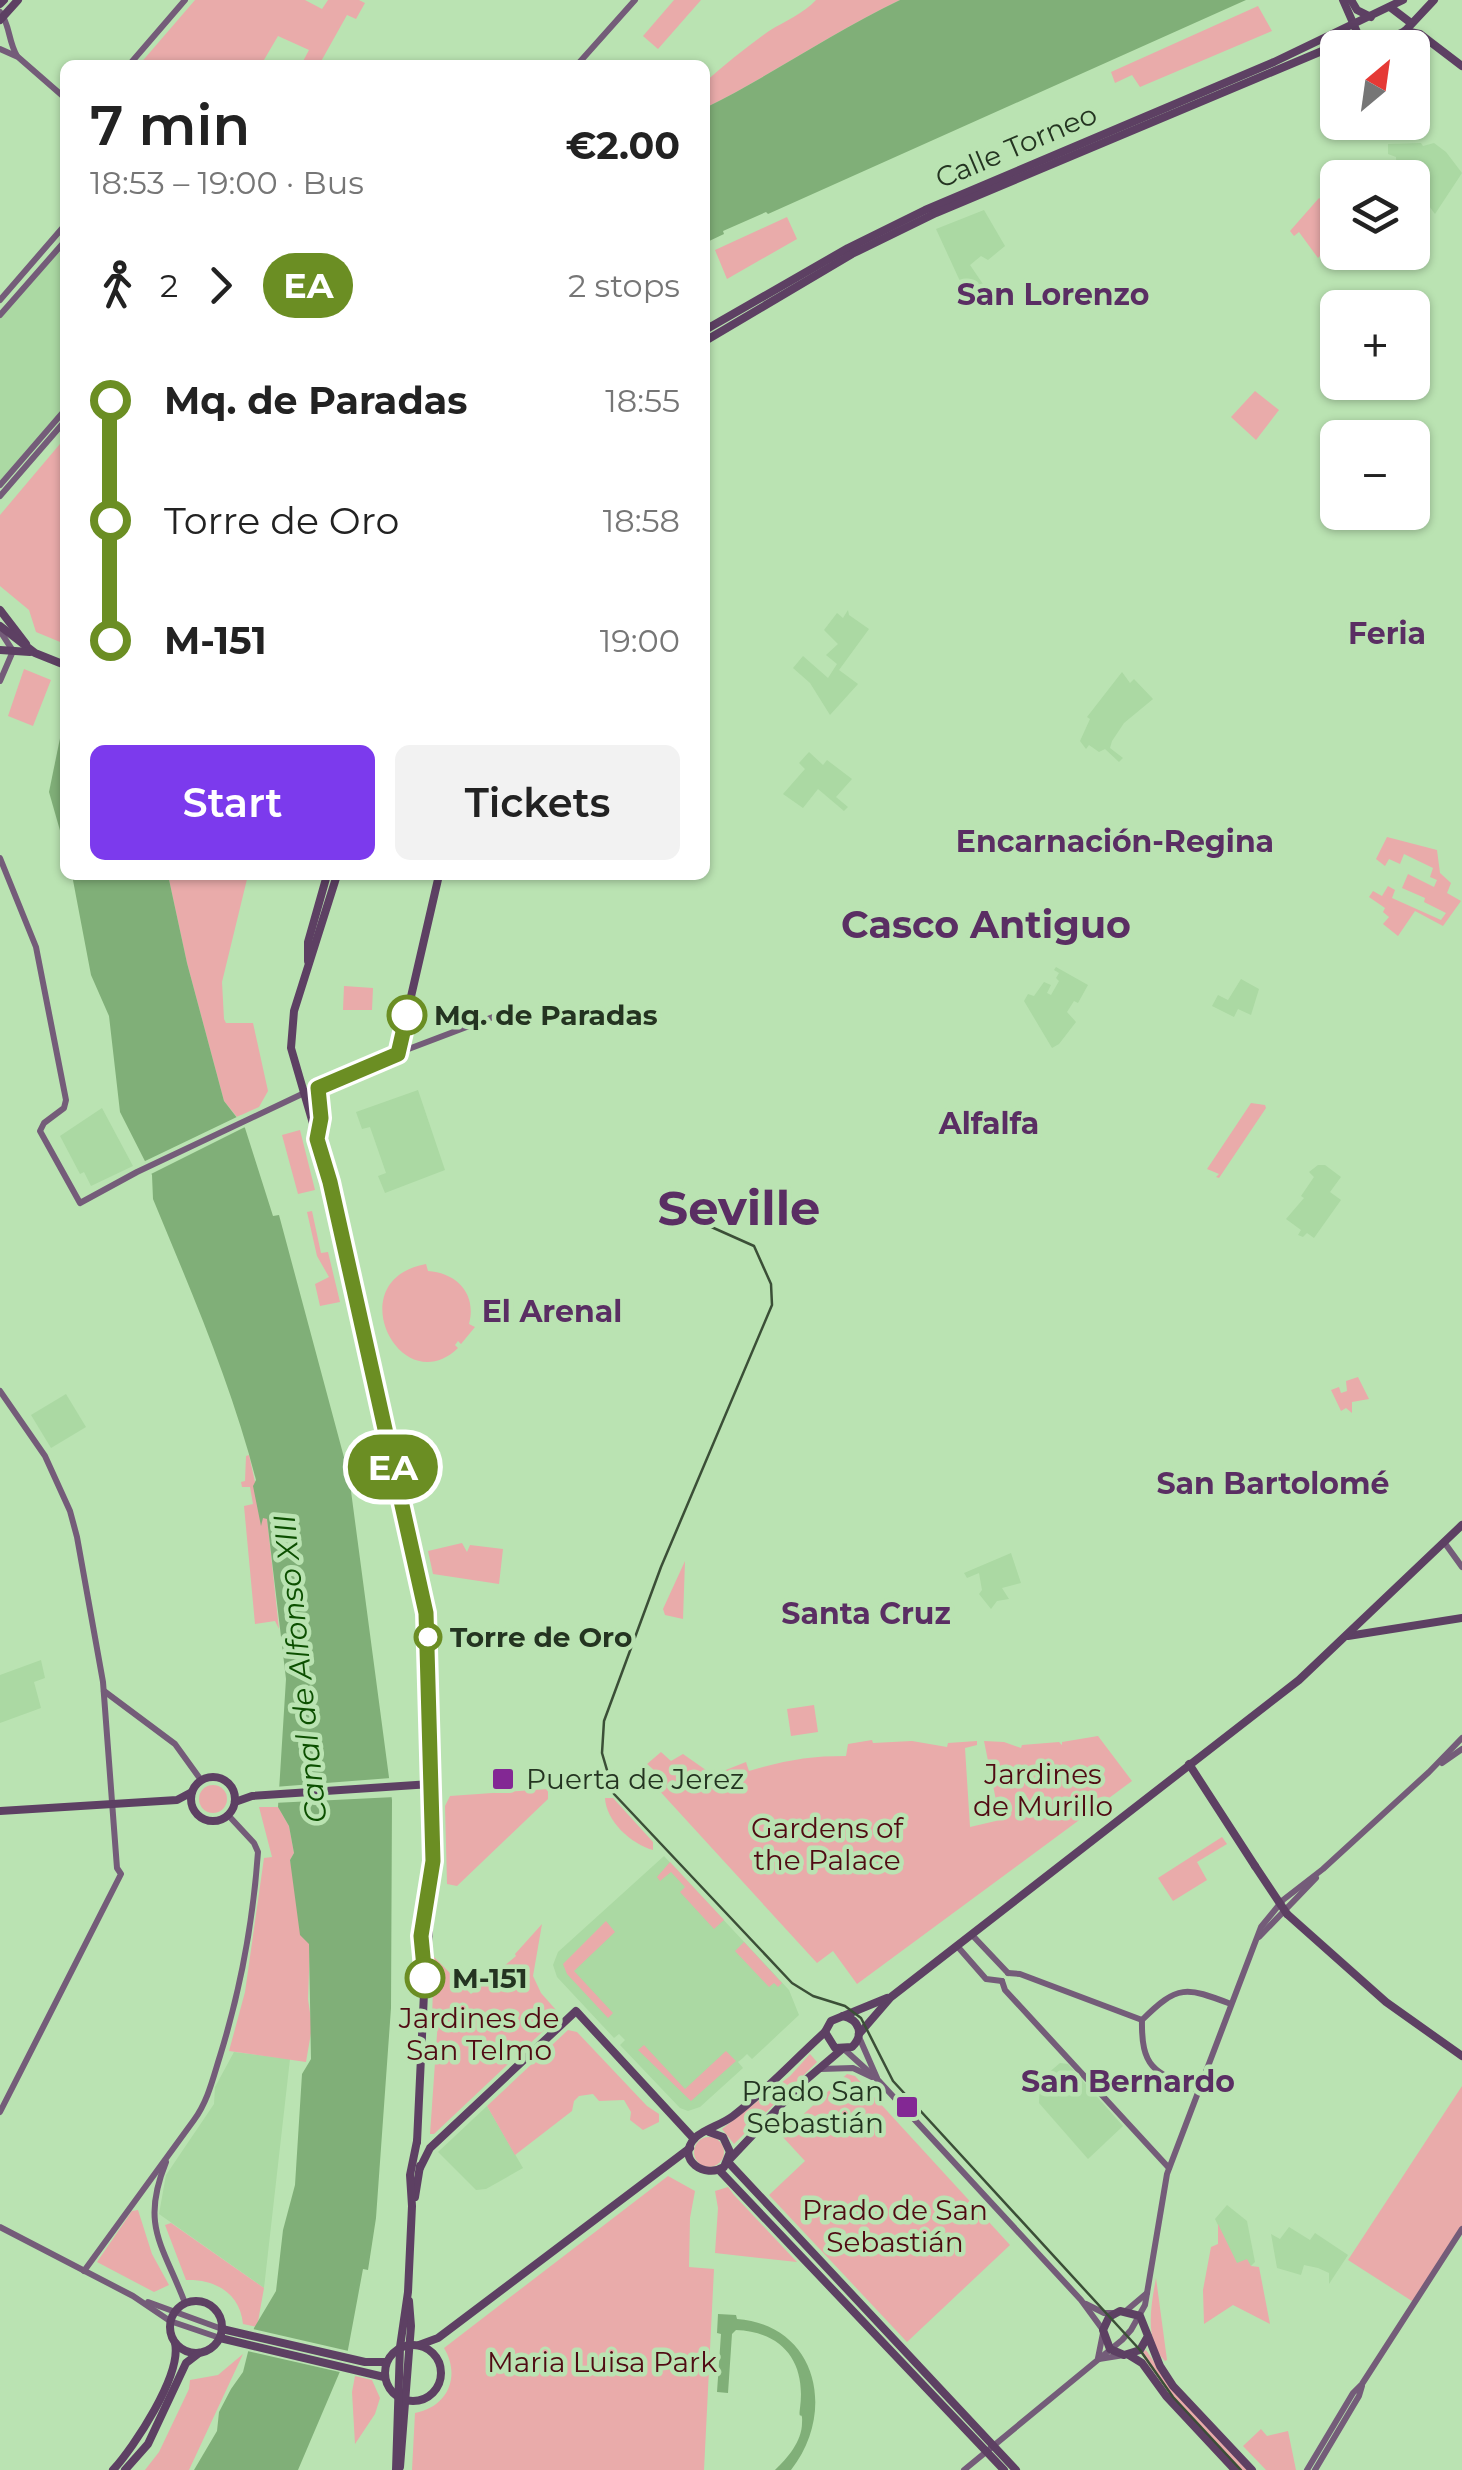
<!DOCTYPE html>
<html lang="en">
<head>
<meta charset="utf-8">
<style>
	:root { --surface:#fff; --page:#f2f2f2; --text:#222; --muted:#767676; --accent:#7c3aed }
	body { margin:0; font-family:Montserrat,sans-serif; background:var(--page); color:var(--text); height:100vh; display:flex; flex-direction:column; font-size:38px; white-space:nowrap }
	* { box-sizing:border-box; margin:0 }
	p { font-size:32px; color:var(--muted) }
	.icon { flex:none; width:55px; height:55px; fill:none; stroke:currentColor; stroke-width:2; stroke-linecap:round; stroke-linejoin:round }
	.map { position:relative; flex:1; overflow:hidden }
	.sheet { position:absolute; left:60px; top:60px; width:650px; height:820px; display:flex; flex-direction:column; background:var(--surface); border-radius:15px; box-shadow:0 2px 8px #0004 }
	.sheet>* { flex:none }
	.badge { padding:0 20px; border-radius:32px; font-size:35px; line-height:65px }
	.needle { width:65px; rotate:29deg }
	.tools { position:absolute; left:1320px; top:30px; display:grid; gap:20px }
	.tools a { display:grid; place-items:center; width:110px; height:110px; border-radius:15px; background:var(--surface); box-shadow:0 2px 8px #0004; font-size:50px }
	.map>.badge { position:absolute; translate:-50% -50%; box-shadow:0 0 0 5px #fff }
	.legs { display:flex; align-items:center; gap:15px; height:110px; padding:0 30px; font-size:32px }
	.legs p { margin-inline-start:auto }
	.overview { display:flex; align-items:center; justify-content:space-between; height:170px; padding:0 30px }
	h1 { font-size:55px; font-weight:600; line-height:75px }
	.button { display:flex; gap:20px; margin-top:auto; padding:20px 30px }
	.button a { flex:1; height:115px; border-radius:15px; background:var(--accent); color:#fff; font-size:40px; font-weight:600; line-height:115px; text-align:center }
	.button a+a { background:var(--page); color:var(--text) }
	ul { padding:0 30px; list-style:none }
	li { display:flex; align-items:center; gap:35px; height:120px; font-size:38px }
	li i { display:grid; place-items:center; width:15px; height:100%; margin:0 12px; background:currentColor }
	li i::after { content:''; width:25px; height:25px; margin:-12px; border:8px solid; border-radius:50%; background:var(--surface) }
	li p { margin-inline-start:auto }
	li:first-child i { background:linear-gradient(#0000 50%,currentColor 0) }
	li:last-child i { background:linear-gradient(currentColor 50%,#0000 0) }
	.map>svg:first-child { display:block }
	.built { fill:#abd9a3 }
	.green { fill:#e9abaa }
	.water { fill:#80af78 }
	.pier { fill:#bae3b2 }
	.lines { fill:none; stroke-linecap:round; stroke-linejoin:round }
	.secondary { stroke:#745c79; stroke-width:6 }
	.primary { stroke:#5d4063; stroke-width:8 }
	.tram { stroke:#3b4f37; stroke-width:2.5 }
	.primary-bridge { stroke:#5d4063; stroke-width:8 }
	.line-1-casing { stroke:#fff; stroke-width:22 }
	.line-1 { stroke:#6b8e23; stroke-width:15 }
	.stop-1-dot { fill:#fff; stroke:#6b8e23; stroke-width:5 }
	.poi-dot { fill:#832894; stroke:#bae3b2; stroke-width:4 }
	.labels { text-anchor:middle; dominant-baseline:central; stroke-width:9; stroke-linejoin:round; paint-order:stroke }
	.street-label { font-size:28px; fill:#243421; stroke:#bae3b2 }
	.stop-label { font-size:28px; font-weight:bold; fill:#243421; stroke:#bae3b2; text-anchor:start }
	.park-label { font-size:28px; fill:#500b13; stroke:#bae3b2 }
	.poi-label { font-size:28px; fill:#243421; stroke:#bae3b2; text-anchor:start }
	.neighbourhood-label { font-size:30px; font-weight:bold; fill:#5a2e63; stroke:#bae3b2 }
	.water-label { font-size:30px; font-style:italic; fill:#0c4f00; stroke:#bae3b2 }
	.district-label { font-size:38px; font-weight:bold; fill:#5a2e63; stroke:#bae3b2 }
	.town-label { font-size:48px; font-weight:bold; fill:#5a2e63; stroke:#bae3b2 }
</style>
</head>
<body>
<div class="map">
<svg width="1462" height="2470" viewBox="0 0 1462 2470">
	<rect width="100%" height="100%" fill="#bae3b2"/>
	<g class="built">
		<polygon points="1421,143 1423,146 1434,143 1446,152 1462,173 1435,214 1426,202 1413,196 1412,178 1397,177 1396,157 1388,154 1388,144"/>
		<polygon points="984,210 1005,246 988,260 981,256 970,265 987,290 974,302 959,279 936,229"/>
		<polygon points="65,251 65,406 0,481 0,319 58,253"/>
		<polygon points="848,610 849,615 869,629 839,670 858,684 830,715 810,683 793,668 803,656 828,678 837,664 826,655 838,644 824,630 837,613 843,618"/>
		<polygon points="1122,672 1130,683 1134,679 1153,699 1124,723 1112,741 1110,748 1123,758 1119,762 1105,749 1099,752 1089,745 1086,749 1080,741 1090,719 1087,717"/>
		<polygon points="809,752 823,765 827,760 852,779 836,797 848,807 844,811 818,789 803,808 783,794 805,769 799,763"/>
		<polygon points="1056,967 1088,985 1078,1003 1074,1001 1067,1012 1076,1022 1059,1044 1052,1048 1024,1001 1028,994 1034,996 1044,982 1051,985 1047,993 1051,995 1059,981 1056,978 1059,973 1054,970"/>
		<polygon points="1241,979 1259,989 1251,1015 1238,1009 1234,1017 1212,1006 1218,995 1228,1000"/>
		<polygon points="418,1090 445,1170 385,1193 378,1176 386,1173 370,1127 362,1129 356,1112"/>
		<polygon points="102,1108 133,1166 91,1186 84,1172 80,1174 60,1136"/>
		<polygon points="1318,1165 1325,1165 1341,1177 1330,1192 1341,1200 1314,1238 1307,1233 1303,1237 1298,1235 1301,1230 1286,1219 1304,1198 1301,1196 1314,1177 1309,1172"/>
		<polygon points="66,1394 86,1427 51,1448 31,1415"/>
		<polygon points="1011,1553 1021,1583 1002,1588 1009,1599 997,1601 991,1609 979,1594 982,1590 979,1573 967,1578 964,1573"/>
		<polygon points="41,1660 45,1678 34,1682 41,1708 0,1723 0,1675"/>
		<polygon points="664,1856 789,1990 799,2015 752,2059 747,2054 743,2058 738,2062 743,2068 700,2107 688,2111 680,2108 620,2045 625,2040 619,2034 614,2038 557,1977 553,1965 558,1952"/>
		<polygon points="234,2052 290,2059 264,2288 159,2214 166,2175 214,2104 215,2087"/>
		<polygon points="1060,2063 1068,2064 1123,2126 1088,2159 1039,2103 1040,2080"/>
		<polygon points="487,2106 523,2168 486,2189 476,2190 438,2152"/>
		<polygon points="1227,2205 1247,2221 1255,2262 1251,2266 1237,2264 1215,2219"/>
		<polygon points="1289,2227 1310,2240 1315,2233 1348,2255 1329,2284 1329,2273 1318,2268 1304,2265 1301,2275 1277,2268 1271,2234 1280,2239"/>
	</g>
	<g class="green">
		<polygon points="195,0 305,0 322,9 328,0 359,0 365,3 356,19 347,15 319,65 301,65 309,50 278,36 261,65 139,65"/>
		<polygon points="674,0 701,0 658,49 643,36"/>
		<path d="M816 0H900C833 32 772 75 705 108V82C726 64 746 47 769 31 785 21 803 14 816 0Z"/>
		<polygon points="1258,6 1272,31 1140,87 1132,75 1115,83 1111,72"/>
		<polygon points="1319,198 1337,213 1338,238 1318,258 1299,232 1294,236 1290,231"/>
		<polygon points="787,217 797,239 727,279 715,250"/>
		<polygon points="1255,391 1279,410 1256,440 1231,417"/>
		<polygon points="65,438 65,644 36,632 29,610 0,586 0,515"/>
		<polygon points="24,669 51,680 33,726 8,716"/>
		<polygon points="1387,837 1437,850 1440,873 1451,883 1447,893 1461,901 1443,926 1415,911 1398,936 1383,924 1389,917 1383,912 1385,908 1369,897 1373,891 1382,896 1388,886 1395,890 1392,898 1441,920 1446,913 1424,902 1425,898 1402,888 1408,874 1434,887 1437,880 1430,877 1433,868 1404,854 1400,864 1389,859 1385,866 1376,859"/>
		<polygon points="168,875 248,875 222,982 224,1019 226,1023 253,1023 268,1091 259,1107 237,1117 224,1101 187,963"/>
		<polygon points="344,986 373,988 372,1010 343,1010"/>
		<polygon points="1251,1103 1265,1105 1266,1108 1219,1178 1216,1177 1219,1174 1207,1169"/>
		<polygon points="300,1130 315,1190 298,1194 282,1135"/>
		<polygon points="312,1211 321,1253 328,1252 340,1302 320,1306 315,1284 329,1277 317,1256 307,1212"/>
		<path d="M426 1264 428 1271C457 1273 477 1294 469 1324L475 1327 461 1344 458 1341 455 1345 458 1348C401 1403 338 1280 426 1264Z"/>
		<polygon points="1358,1377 1369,1399 1352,1402 1352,1413 1346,1408 1341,1411 1331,1390 1339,1387 1341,1393 1347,1391 1346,1381"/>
		<polygon points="249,1455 263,1518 267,1518 279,1629 275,1621 255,1624 244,1506 253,1504 250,1487 242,1487 241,1482 245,1481 246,1456"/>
		<polygon points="462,1543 467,1552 470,1545 503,1549 499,1584 433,1574 428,1551"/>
		<polygon points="685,1561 683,1619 665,1615 663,1609"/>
		<polygon points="814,1705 818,1732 791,1736 787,1709"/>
		<path d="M1098 1736 1132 1781 857 1984 833 1951 817 1963 656 1787 662 1777 647 1764 661 1752 671 1761 683 1754 713 1775 746 1762 749 1771C787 1760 809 1756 846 1756L848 1744 872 1740 873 1743 912 1741 947 1747 948 1743 977 1741V1745L965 1748 970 1827 1000 1820 984 1741 1004 1742 1021 1748 1022 1745 1059 1742 1062 1745V1742Z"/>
		<circle cx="213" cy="1799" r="14"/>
		<polygon points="548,1789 548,1799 457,1886 447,1884 445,1806 450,1796"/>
		<path d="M605 1798H613L653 1842V1850C631 1844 606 1821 605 1798Z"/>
		<polygon points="259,1807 278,1807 289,1826 294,1853 290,1860 310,1944 308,1999 312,2027 306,2062 229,2051 245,1992 264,1858 272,1857"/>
		<polygon points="1222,1837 1227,1844 1197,1862 1207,1880 1173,1901 1158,1878"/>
		<polygon points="670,1862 724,1920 714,1929 680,1892 685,1887 671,1872 660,1881 657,1877"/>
		<polygon points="606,1921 615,1932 574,1971 613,2013 608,2018 567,1974 563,1964"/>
		<polygon points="542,1924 533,1976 541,1993 556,2010 556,2019 434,2134 430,2134 438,2020 432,2018 434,1957 471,1994 516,1956 515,1954"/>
		<polygon points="744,1942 782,1983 778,1987 774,1983 769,1987 735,1951"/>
		<polygon points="568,2030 577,2032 647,2106 659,2114 659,2122 643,2130 630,2120 631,2112 624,2100 599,2101 593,2094 579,2096 574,2101 572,2111 515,2155 487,2106"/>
		<polygon points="644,2045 685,2089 726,2051 736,2061 691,2101 638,2050"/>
		<polygon points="810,2054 817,2062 734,2144 722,2129 790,2076"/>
		<polygon points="847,2074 855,2076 1010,2245 907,2342 769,2195 805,2161 781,2135"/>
		<polygon points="1462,2086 1462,2229 1415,2303 1348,2260"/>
		<circle cx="709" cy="2152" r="15"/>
		<path d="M668 2176 695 2191 690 2218 689 2267 714 2269 704 2470H412L415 2413C448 2407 461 2376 444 2348Z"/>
		<polygon points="728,2187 734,2195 797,2262 715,2253 718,2208 715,2191"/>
		<polygon points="138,2210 152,2254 169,2285 154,2292 97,2262 132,2211"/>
		<path d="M171 2223 264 2288 257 2327 243 2324C240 2293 215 2279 186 2280L165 2225Z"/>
		<polygon points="1218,2224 1237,2263 1247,2259 1251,2266 1259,2267 1270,2324 1233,2305 1204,2324 1203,2290 1211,2247 1218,2244"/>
		<path d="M1156 2278 1167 2360 1165 2361C1144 2340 1151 2306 1156 2278Z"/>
		<polygon points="1146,2350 1173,2390 1248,2470 1239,2470 1176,2403 1141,2354"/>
		<polygon points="243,2354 189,2470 145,2470 159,2452 189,2389 190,2380 218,2375"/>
		<polygon points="355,2376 372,2380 380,2398 375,2414 355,2444 352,2392"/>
		<polygon points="1261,2429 1267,2436 1288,2431 1296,2470 1266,2470 1243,2446"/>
	</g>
	<g class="water">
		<path d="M900 0H1246L768 214 766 212 723 231 724 234 705 243V108C772 75 833 32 900 0Z"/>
		<polygon points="65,714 65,848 49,792"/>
		<path d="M72 875H168L187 963 224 1101 245 1128 273 1216 279 1215 349 1476 392 1800 391 2008 376 2218 368 2270 363 2269 347 2355 298 2470H194L217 2431 219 2412 231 2389 243 2372 254 2328 276 2291 283 2230 295 2185 302 2074 311 2059 309 1944 300 1935 290 1860 294 1853 289 1826 278 1807 286 1679 267 1519 263 1518 261 1526 253 1486 256 1480C231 1383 191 1291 153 1199L152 1175 120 1112 109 1016 91 975Z"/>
		<path d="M718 2314 736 2315 737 2319C817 2325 837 2412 791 2470H775C787 2459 802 2441 802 2423 803 2408 798 2423 800 2408 806 2363 784 2332 736 2330L732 2334 728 2393 717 2392 721 2334 717 2333Z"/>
	</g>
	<g class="pier">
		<polygon points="241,1115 249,1125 147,1176 141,1163"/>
		<polygon points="391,1778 394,1778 395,1797 273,1803 274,1787"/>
		<polygon points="248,2328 353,2352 352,2357 344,2373 243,2350"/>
	</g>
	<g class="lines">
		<g class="secondary">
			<path d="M0 12C10 24 8 41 17 56"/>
			<polyline points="0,49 18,57 65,98"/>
			<polyline points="129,65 185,0"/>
			<polyline points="577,65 635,0"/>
			<polyline points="0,300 65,225"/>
			<polyline points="0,315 65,241"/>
			<polyline points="0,485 65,410"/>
			<polyline points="0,496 65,421"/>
			<polyline points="0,631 13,651 0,681"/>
			<polyline points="0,858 36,947 66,1100 64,1108 44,1123 40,1131 80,1203 137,1172 319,1086"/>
			<polyline points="398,1053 493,1017"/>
			<polyline points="0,1391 45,1456 70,1511 77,1537 103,1682 117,1868 121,1874 0,2112"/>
			<polyline points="1444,1542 1462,1567"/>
			<polyline points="104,1691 175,1744 201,1780"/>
			<polyline points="1442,1763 1462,1749"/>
			<polyline points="973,1936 1008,1973"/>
			<polyline points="1259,1937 1316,1878"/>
			<polyline points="958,1947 986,1979 1002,1981"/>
			<polyline points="1008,1973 1020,1974 1142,2020"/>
			<polyline points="1002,1981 1005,1990 1169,2168"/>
			<polyline points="859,2037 877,2078"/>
			<polyline points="845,2050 878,2080 1081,2300 1103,2330"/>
			<polyline points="821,2069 853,2068 872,2077"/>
			<path d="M1198 2090C1156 2073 1141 2070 1142 2020 1178 1984 1186 1987 1231 2004"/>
			<path d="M166 2162C140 2226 163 2245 185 2303"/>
			<polyline points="0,2227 133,2296 170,2321 220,2338"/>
			<path d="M84 2271 194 2120C208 2101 213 2078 220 2056 241 1988 253 1923 258 1852L254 1843 228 1815"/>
			<polyline points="148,2302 222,2329"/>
			<polyline points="1086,2304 1104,2313 1114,2313"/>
			<polyline points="1127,2310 1147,2293"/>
			<polyline points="1098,2358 1103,2333"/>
			<polyline points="1099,2359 1124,2355"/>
			<polyline points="964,2470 1122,2340 1131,2330 1145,2305 1167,2174 1261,1927 1283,1900 1323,1869 1429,1772 1462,1738"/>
			<polyline points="1307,2470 1353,2393 1362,2384 1462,2229"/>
			<polyline points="1315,2470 1359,2396 1362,2386"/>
		</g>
		<g class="primary">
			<polyline points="1343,0 1364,48"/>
			<polyline points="1351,0 1357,10 1371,17"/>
			<polyline points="0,4 4,0"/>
			<polyline points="1390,7 1411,23"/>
			<polyline points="0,20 18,0"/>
			<polyline points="1405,31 1420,34 1462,66"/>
			<polyline points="1369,48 1405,31 1434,0"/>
			<polyline points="705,330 848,248 925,210 1274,62 1403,0"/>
			<polyline points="705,341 852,254 936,213 1322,51 1338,49"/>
			<polyline points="0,610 26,644"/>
			<polyline points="0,626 35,653 65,665"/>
			<polyline points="0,650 30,652"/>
			<polyline points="337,875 294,1011 291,1048 330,1182 426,1613 433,1861 421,1935 425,1975"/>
			<polyline points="308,961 308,942 327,875"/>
			<polyline points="318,1134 321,1118 319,1086 398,1053 439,875"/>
			<polyline points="1348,1636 1462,1618"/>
			<polyline points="1189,1764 1255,1866"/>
			<circle cx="213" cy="1799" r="22"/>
			<polyline points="235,1802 252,1796 431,1784"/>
			<polyline points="0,1811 177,1800 192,1792"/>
			<polyline points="1287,1914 1386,2002 1462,2056"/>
			<polyline points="427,1958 430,1912"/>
			<path d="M825 2032 835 2048 852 2047C864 2035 860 2020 843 2016"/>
			<polyline points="859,2034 891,1997 1299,1680 1462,1525"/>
			<path d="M709 2132 723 2137 730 2152 724 2167C705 2179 676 2160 694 2139 700 2131 723 2124 733 2116 767 2090 794 2060 825 2032L831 2021 887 1998"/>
			<polyline points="417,2142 425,1972"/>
			<polyline points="729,2160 801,2084 841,2050"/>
			<polyline points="728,2162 1016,2470"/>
			<polyline points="420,2168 430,2148 576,2011 694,2139"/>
			<polyline points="719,2170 1004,2470"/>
			<polyline points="415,2197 420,2166"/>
			<circle cx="196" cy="2327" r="26"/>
			<polyline points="222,2329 365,2362 386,2362"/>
			<polyline points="1148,2336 1140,2350 1124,2355 1110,2349 1103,2330 1109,2317 1120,2311 1140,2316 1160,2366 1173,2386 1252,2470"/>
			<polyline points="220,2338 384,2377"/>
			<circle cx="413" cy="2373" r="28"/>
			<polyline points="419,2345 438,2338 690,2148"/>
			<polyline points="1129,2355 1142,2363 1166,2396 1235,2470"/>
			<polyline points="400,2467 411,2326 409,2301"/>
			<path d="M113 2470C134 2447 182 2375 175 2343"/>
			<polyline points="125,2470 148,2444 186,2363 199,2353"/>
			<polyline points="396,2470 400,2347 408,2292 412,2206 410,2175 417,2141"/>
		</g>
		<polyline class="tram" points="671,1209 754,1246 771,1284 772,1305 661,1567 604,1721 602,1753 614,1794 792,1983 813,1996 845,2006 861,2018 893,2081 1140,2350 1173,2397 1241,2470"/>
		<polyline class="primary-bridge" points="1255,1866 1287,1914"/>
	</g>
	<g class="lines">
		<defs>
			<polyline id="line-1" points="407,1015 398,1054 318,1088 321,1118 317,1139 330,1182 426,1613 433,1861 421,1936 425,1978"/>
		</defs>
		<use href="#line-1" class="line-1-casing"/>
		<use href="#line-1" class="line-1"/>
	</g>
	<g class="stop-1-dot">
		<circle cx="407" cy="1015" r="18"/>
		<circle cx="428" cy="1637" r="12"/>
		<circle cx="425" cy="1978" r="18"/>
	</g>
	<g class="poi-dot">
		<rect x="491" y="1767" width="24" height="24" rx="5"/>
		<rect x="895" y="2095" width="24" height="24" rx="5"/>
	</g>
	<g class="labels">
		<g class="street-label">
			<text transform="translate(1016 146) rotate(-23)">Calle Torneo</text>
		</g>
		<g class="stop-label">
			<text x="434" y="1015">Mq. de Paradas</text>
			<text x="450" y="1637">Torre de Oro</text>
			<text x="452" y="1978">M-151</text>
		</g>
		<g class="park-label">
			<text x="1043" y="1774">Jardines<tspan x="1043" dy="32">de Murillo</tspan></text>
			<text x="827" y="1828">Gardens of<tspan x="827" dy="32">the Palace</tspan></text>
			<text x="479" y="2018">Jardines de<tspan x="479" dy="32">San Telmo</tspan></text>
			<text x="895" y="2210">Prado de San<tspan x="895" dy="32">Sebastián</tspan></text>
			<text x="602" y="2362">Maria Luisa Park</text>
		</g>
		<g class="poi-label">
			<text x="526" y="1779">Puerta de Jerez</text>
			<text x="884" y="2091" text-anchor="end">Prado San<tspan x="884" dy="32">Sebastián</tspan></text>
		</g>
		<g class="neighbourhood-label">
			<text x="1053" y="294">San Lorenzo</text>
			<text x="1387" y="633">Feria</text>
			<text x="1115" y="841">Encarnación-Regina</text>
			<text x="989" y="1123">Alfalfa</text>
			<text x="552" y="1311">El Arenal</text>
			<text x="1273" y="1483">San Bartolomé</text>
			<text x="866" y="1613">Santa Cruz</text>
			<text x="1128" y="2081">San Bernardo</text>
		</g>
		<g class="water-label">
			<text transform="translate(300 1669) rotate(-96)">Canal de Alfonso XIII</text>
		</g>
		<g class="district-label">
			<text x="986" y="924">Casco Antiguo</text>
		</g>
		<g class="town-label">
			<text x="739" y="1208">Seville</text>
		</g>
	</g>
</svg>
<div class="tools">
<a><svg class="needle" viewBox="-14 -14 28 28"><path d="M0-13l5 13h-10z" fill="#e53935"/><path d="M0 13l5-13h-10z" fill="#767676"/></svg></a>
<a><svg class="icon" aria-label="layers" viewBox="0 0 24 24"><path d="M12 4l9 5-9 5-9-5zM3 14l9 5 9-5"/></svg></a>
<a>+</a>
<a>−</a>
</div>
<b class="badge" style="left:393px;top:1467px;background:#6b8e23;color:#fff">EA</b>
<section class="sheet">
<div class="overview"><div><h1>7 min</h1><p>18:53 – 19:00 · Bus</p></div><b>€2.00</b></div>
<div class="legs"><svg class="icon" aria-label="walk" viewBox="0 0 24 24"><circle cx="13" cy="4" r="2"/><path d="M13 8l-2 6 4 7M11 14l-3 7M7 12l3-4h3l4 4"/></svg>2<svg class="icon" aria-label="forward" viewBox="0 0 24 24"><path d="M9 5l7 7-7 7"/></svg><b class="badge" style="background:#6b8e23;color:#fff">EA</b><p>2 stops</p></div>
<ul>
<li><i style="color:#6b8e23"></i><b>Mq. de Paradas</b><p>18:55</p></li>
<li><i style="color:#6b8e23"></i><span>Torre de Oro</span><p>18:58</p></li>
<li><i style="color:#6b8e23"></i><b>M-151</b><p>19:00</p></li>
</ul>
<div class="button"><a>Start</a><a>Tickets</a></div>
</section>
</div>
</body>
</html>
